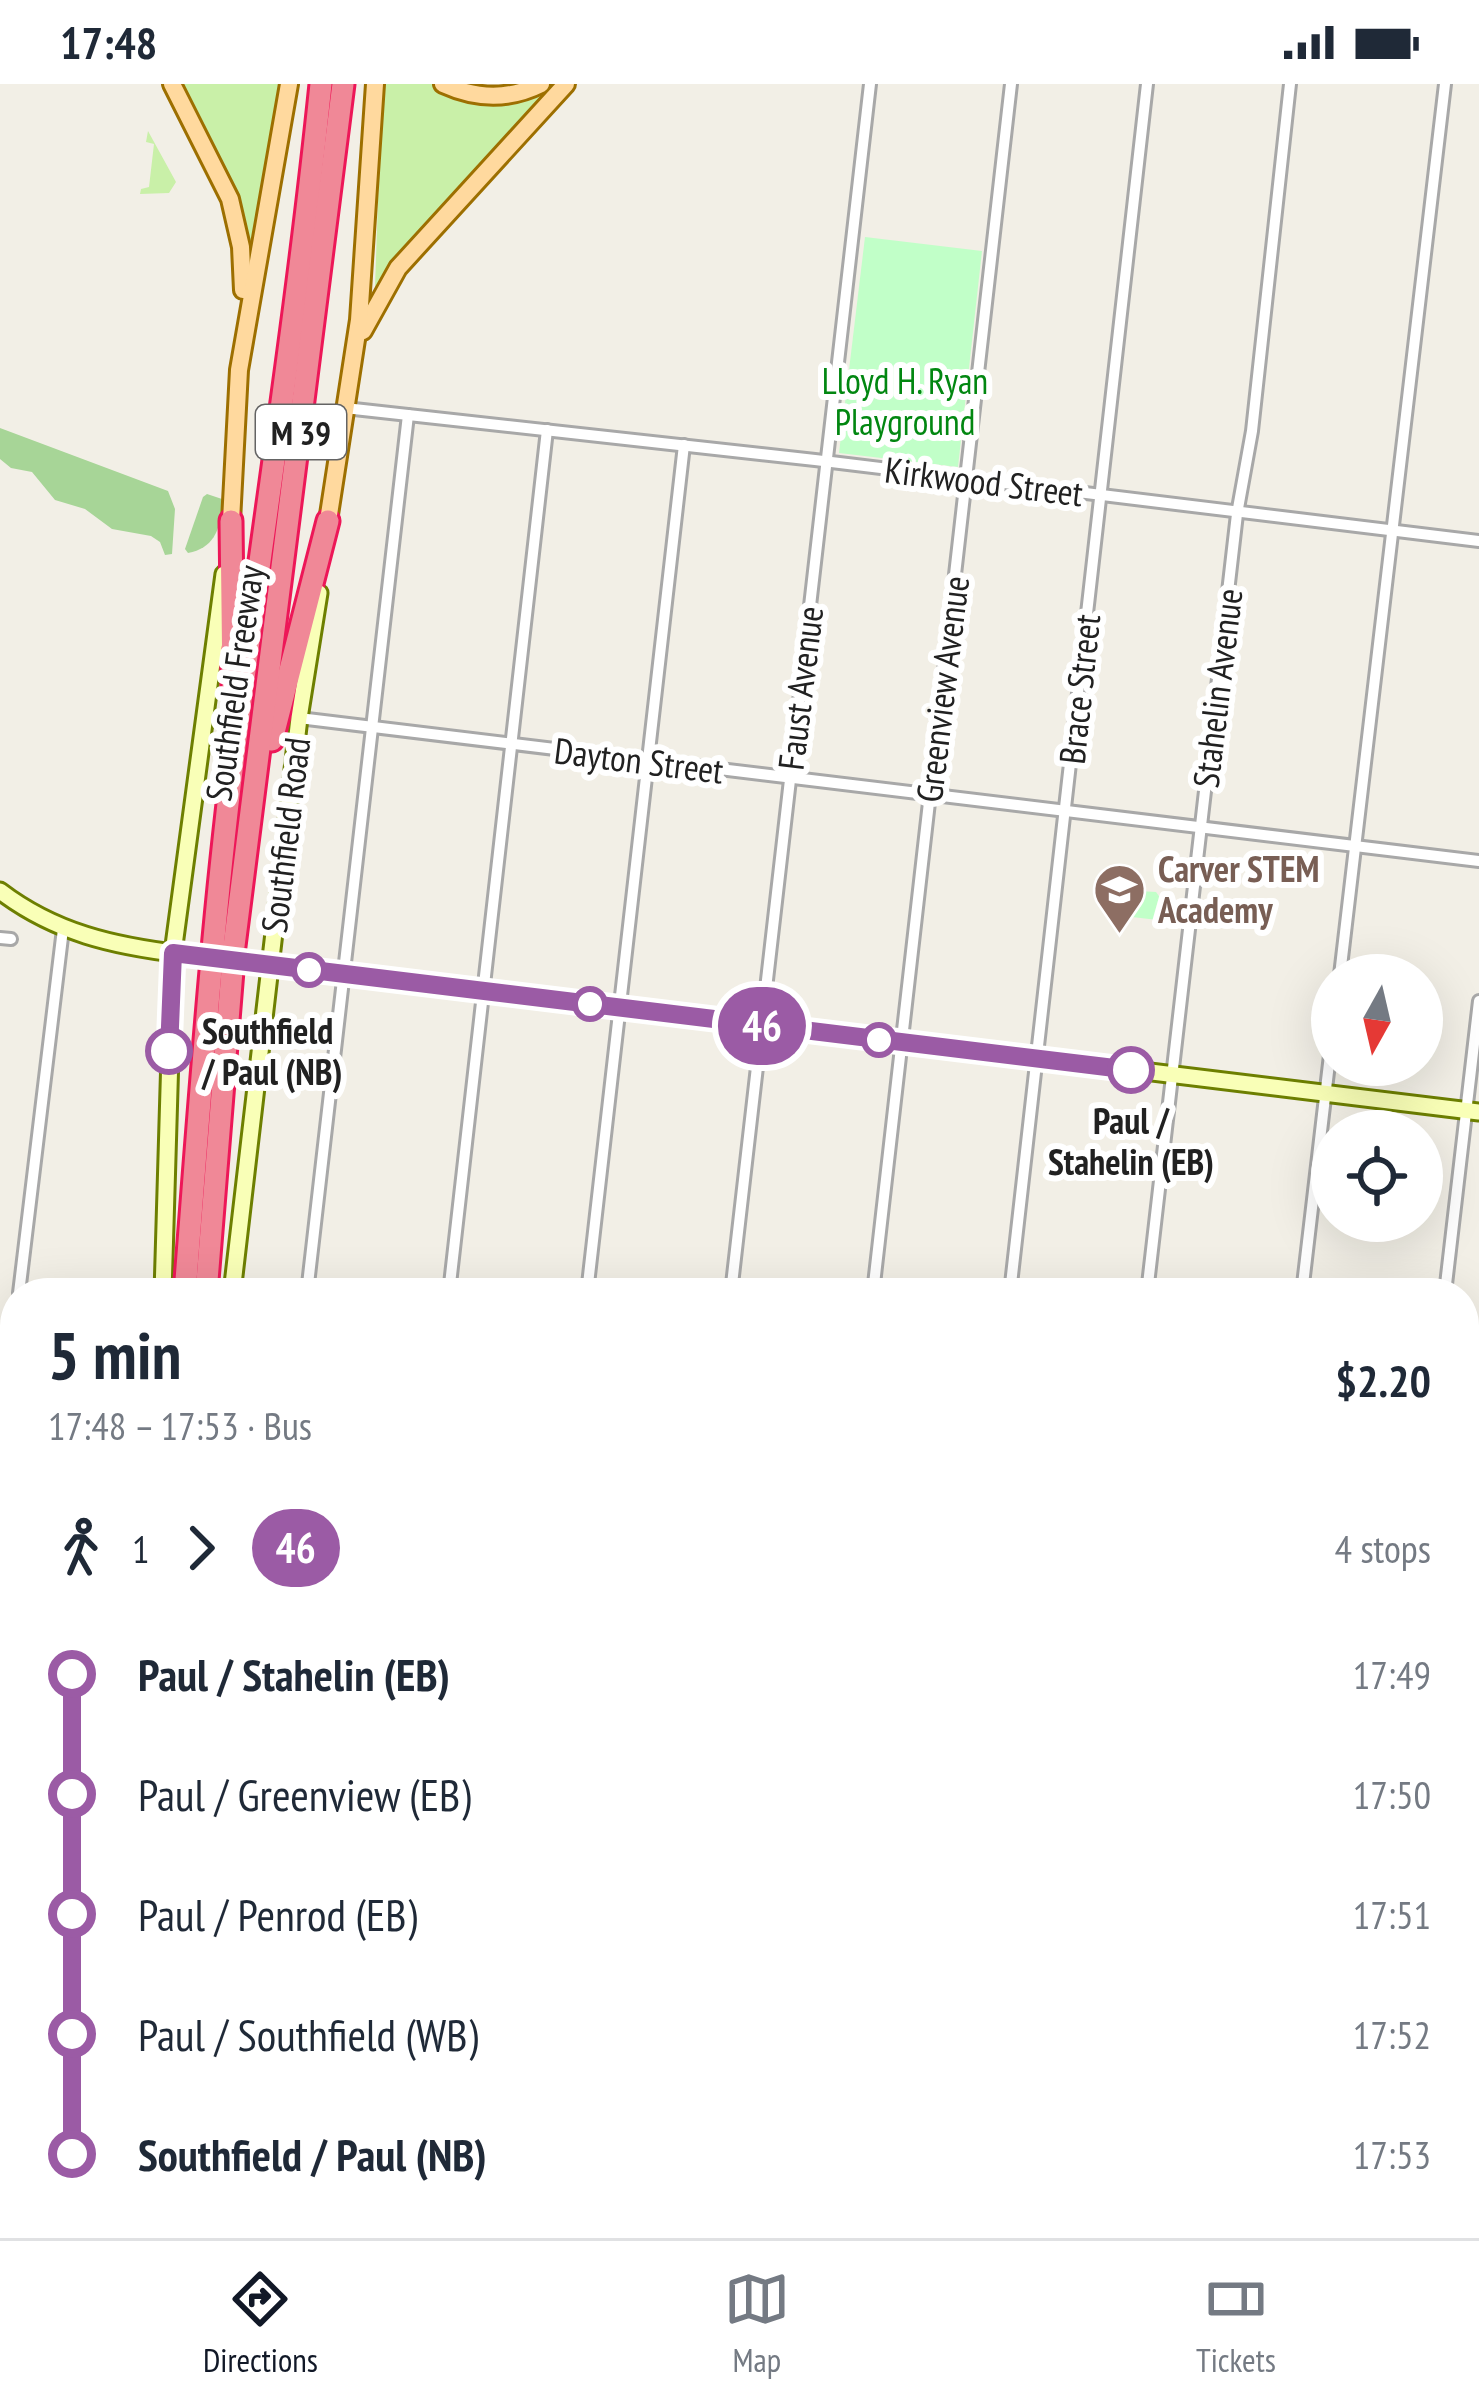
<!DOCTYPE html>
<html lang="en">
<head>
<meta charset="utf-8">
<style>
	:root { --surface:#fff; --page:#f6f6f7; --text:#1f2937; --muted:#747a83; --line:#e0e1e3; --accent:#111827 }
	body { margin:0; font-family:"PT Sans Narrow",sans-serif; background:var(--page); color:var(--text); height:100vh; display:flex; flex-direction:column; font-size:45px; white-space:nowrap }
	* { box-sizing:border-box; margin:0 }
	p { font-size:39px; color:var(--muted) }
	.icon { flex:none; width:66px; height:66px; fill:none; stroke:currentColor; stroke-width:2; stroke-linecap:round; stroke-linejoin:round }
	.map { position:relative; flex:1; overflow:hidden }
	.panel { position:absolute; left:0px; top:1194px; width:1479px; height:960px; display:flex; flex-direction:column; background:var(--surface); border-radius:48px 48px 0 0; box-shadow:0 12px 48px #0002 }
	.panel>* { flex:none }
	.badge { padding:0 24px; border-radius:39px; font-size:42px; line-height:78px }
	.needle { width:78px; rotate:188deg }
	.tools { position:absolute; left:1311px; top:870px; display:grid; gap:24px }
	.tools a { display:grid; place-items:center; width:132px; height:132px; border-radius:50%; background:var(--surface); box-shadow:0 12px 48px #0002; font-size:60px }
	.map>.badge { position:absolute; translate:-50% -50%; box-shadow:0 0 0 6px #fff }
	.legs { display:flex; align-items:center; gap:18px; height:132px; padding:0 48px; font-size:39px }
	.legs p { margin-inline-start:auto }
	.summary { display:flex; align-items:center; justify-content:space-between; height:204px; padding:0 48px }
	h1 { font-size:66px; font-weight:700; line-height:90px }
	ul { padding:0 48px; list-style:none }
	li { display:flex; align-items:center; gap:42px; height:120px; font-size:45px }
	li i { display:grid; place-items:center; width:18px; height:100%; margin:0 15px; background:currentColor }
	li i::after { content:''; width:30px; height:30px; margin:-15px; border:9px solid; border-radius:50%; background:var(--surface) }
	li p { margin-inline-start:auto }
	li:first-child i { background:linear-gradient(#0000 50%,currentColor 0) }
	li:last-child i { background:linear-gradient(currentColor 50%,#0000 0) }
	.status { display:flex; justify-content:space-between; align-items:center; height:84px; padding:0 60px; background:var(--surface); direction:ltr }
	.status svg { height:33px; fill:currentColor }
	.dock { display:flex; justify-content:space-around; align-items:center; height:168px; border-top:3px solid var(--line); background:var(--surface); font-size:33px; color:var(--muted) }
	.dock a { display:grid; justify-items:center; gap:6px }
	.dock .on { color:var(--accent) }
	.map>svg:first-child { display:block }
	.grass { fill:#c9f0a8 }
	.forest { fill:#a7d597 }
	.park { fill:#c1ffc8 }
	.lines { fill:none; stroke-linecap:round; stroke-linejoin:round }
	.street-casing { stroke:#a8a8a8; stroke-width:16 }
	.secondary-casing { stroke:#6d7f00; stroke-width:21 }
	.primary-casing { stroke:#9d6f00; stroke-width:22 }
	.highway-casing { stroke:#ed1758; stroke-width:27 }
	.street { stroke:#fff; stroke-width:10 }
	.secondary { stroke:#f9ffb7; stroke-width:15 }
	.primary { stroke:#ffd99e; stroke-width:16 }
	.highway { stroke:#f08897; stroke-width:21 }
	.secondary-bridge-casing { stroke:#6d7f00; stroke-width:21; stroke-linecap:butt }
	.secondary-bridge { stroke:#f9ffb7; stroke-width:15 }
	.line-1-casing { stroke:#fff; stroke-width:27 }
	.line-1 { stroke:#9b5ba5; stroke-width:18 }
	.stop-1-dot { fill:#fff; stroke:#9b5ba5; stroke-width:6 }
	.labels { text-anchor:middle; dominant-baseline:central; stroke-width:12; stroke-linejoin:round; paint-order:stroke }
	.shield { fill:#fff; stroke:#646464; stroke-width:3 }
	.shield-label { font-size:33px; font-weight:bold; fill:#212121 }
	.park-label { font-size:36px; fill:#028711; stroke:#fff }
	.street-label { font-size:36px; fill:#212121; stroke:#fff }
	.education-label { font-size:36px; font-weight:bold; fill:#785e54; stroke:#fff; text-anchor:start }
	.stop-label { font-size:36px; font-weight:bold; fill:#212121; stroke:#fff; text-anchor:start }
</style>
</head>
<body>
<div class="status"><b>17:48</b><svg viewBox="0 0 49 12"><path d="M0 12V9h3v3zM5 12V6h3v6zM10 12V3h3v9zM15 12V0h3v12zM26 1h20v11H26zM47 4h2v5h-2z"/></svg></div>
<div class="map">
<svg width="1479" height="2154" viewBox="0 0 1479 2154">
	<rect width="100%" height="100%" fill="#f2efe6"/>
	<g class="grass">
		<polygon points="175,0 279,0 250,177"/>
		<polygon points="382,0 432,0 447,8 531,10 550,0 559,0 375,203"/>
		<polygon points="148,47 176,98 169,109 140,110 141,105 149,103 154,60 146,58"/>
	</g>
	<g class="forest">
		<polygon points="0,344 168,407 175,425 172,470 165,471 160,458 151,452 112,445 85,425 55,416 32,388 11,384 0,375"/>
		<path d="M207 410 222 415C222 441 216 464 188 469L185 465 203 413Z"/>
	</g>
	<g class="park">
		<polygon points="865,153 982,167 958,383 839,369"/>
		<polygon points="1139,807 1156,808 1161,815 1177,818 1175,838 1132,833"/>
	</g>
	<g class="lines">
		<defs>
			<g id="street">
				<polyline points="345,324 815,376 1479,457"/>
				<polyline points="299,634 1479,777"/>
				<polyline points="0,854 11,855"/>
				<polyline points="1340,891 1445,0"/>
				<polyline points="19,1209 63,845"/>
				<polyline points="307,1209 408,331"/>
				<polyline points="449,1209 547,346"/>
				<polyline points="587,1209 684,361"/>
				<polyline points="731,1209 870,0"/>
				<polyline points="873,1209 1011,0"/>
				<polyline points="1010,1209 1147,0"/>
				<polyline points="1147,1209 1237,430 1252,347 1290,0"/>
				<polyline points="1302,1209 1332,954"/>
				<polyline points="1445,1209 1479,917"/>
				<polyline points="0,1378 15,1246"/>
				<polyline points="0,1419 15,1421"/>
				<polyline points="1464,1600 1479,1602"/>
				<polyline points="202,2154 203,2139"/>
				<polyline points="341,2154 342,2139"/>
				<polyline points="481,2154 483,2139"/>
				<polyline points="624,2154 625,2139"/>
				<polyline points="765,2154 766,2139"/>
				<polyline points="900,2154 902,2139"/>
				<polyline points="1036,2154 1038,2139"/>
				<polyline points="1335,2154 1336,2139"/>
				<polyline points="1477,2154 1479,2136"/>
			</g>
			<g id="secondary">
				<path d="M0 807C55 849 114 862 181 870"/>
				<polyline points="257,879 1479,1028"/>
				<polyline points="163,1209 173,869 224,490"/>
				<polyline points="232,1209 299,634 319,509"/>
				<polyline points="0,1991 15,1992"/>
				<polyline points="1174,2139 1298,2154"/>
				<polyline points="39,2154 40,2139"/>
				<polyline points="123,2154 125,2139"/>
			</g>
			<g id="primary">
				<polyline points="172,0 230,115 241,163 243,206"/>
				<path d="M443 0C476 15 509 16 541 0"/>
				<polyline points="363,247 398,184 566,0"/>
				<polyline points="231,437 239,286 289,0"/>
				<polyline points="328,437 359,236 375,0"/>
			</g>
			<g id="highway">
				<polyline points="231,437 233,604"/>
				<polyline points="272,656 328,437"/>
				<path d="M185 1209C200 1019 213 828 238 639 266 426 299 214 321 0"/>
				<polyline points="206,1209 234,862 343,0"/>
				<polyline points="70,2154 72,2139"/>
				<polyline points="92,2154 94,2139"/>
			</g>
		</defs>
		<use href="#street" class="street-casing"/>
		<use href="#secondary" class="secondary-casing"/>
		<use href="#primary" class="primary-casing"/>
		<use href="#highway" class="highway-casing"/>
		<use href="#street" class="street"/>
		<use href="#secondary" class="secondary"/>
		<use href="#primary" class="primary"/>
		<use href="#highway" class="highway"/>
		<defs>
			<polyline id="secondary-bridge" points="187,871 257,879"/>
		</defs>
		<use href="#secondary-bridge" class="secondary-bridge-casing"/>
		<use href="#secondary-bridge" class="secondary-bridge"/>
	</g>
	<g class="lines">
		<defs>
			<polyline id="line-1" points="169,967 173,869 1131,986"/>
		</defs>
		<use href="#line-1" class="line-1-casing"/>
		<use href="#line-1" class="line-1"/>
	</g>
	<defs>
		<symbol id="school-pin" viewBox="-11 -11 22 30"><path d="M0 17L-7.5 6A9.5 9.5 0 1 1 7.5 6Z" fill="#8d6e63" stroke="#fff"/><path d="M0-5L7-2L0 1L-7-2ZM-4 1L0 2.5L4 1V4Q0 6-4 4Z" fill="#fff"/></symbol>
	</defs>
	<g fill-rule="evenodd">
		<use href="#school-pin" x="1090" y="776" width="59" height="81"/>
	</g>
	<g class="stop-1-dot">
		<circle cx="309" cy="886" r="15"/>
		<circle cx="590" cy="920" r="15"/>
		<circle cx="879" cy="956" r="15"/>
		<circle cx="169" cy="967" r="21"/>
		<circle cx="1131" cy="986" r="21"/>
	</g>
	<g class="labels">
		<rect class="shield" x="256" y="321" width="90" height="54" rx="9"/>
		<g class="shield-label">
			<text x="301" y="348">M 39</text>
		</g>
		<g class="park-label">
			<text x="905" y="296">Lloyd H. Ryan<tspan x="905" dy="41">Playground</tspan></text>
		</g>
		<g class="street-label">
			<text transform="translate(984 397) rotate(7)">Kirkwood Street</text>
			<text transform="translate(234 599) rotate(-82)">Southfield Freeway</text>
			<text transform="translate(800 604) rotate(-83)">Faust Avenue</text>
			<text transform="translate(1217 604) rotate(-83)">Stahelin Avenue</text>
			<text transform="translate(942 605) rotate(-83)">Greenview Avenue</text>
			<text transform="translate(1079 605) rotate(-84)">Brace Street</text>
			<text transform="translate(639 676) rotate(7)">Dayton Street</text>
			<text transform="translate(285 751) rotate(-83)">Southfield Road</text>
		</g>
		<g class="education-label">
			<text x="1158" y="784">Carver STEM<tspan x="1158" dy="41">Academy</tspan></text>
		</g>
		<g class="stop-label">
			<text x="202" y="946">Southfield<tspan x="202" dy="41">/ Paul (NB)</tspan></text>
			<text x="1131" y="1036" text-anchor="middle">Paul /<tspan x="1131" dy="41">Stahelin (EB)</tspan></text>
		</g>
	</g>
</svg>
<div class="tools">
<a><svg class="needle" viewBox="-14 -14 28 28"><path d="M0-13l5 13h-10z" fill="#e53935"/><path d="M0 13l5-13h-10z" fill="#747a83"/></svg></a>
<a><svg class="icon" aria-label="locate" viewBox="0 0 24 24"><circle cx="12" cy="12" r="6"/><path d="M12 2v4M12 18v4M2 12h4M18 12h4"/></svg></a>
</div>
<b class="badge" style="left:762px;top:942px;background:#9b5ba5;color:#fff">46</b>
<section class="panel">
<div class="summary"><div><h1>5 min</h1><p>17:48 – 17:53 · Bus</p></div><b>$2.20</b></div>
<div class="legs"><svg class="icon" aria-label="walk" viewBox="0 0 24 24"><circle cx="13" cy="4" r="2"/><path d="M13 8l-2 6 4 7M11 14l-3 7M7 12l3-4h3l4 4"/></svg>1<svg class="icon" aria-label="forward" viewBox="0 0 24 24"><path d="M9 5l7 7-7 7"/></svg><b class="badge" style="background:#9b5ba5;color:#fff">46</b><p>4 stops</p></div>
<ul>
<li><i style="color:#9b5ba5"></i><b>Paul / Stahelin (EB)</b><p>17:49</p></li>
<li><i style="color:#9b5ba5"></i><span>Paul / Greenview (EB)</span><p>17:50</p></li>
<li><i style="color:#9b5ba5"></i><span>Paul / Penrod (EB)</span><p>17:51</p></li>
<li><i style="color:#9b5ba5"></i><span>Paul / Southfield (WB)</span><p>17:52</p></li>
<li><i style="color:#9b5ba5"></i><b>Southfield / Paul (NB)</b><p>17:53</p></li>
</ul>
</section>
</div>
<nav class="dock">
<a class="on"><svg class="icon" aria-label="directions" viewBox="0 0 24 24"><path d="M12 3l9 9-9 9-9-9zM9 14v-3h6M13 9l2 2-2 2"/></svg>Directions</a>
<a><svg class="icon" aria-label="map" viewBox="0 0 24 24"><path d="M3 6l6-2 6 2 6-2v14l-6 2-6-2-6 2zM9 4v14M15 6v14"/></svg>Map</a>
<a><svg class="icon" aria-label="tickets" viewBox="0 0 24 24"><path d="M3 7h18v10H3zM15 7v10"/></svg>Tickets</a>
</nav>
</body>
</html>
